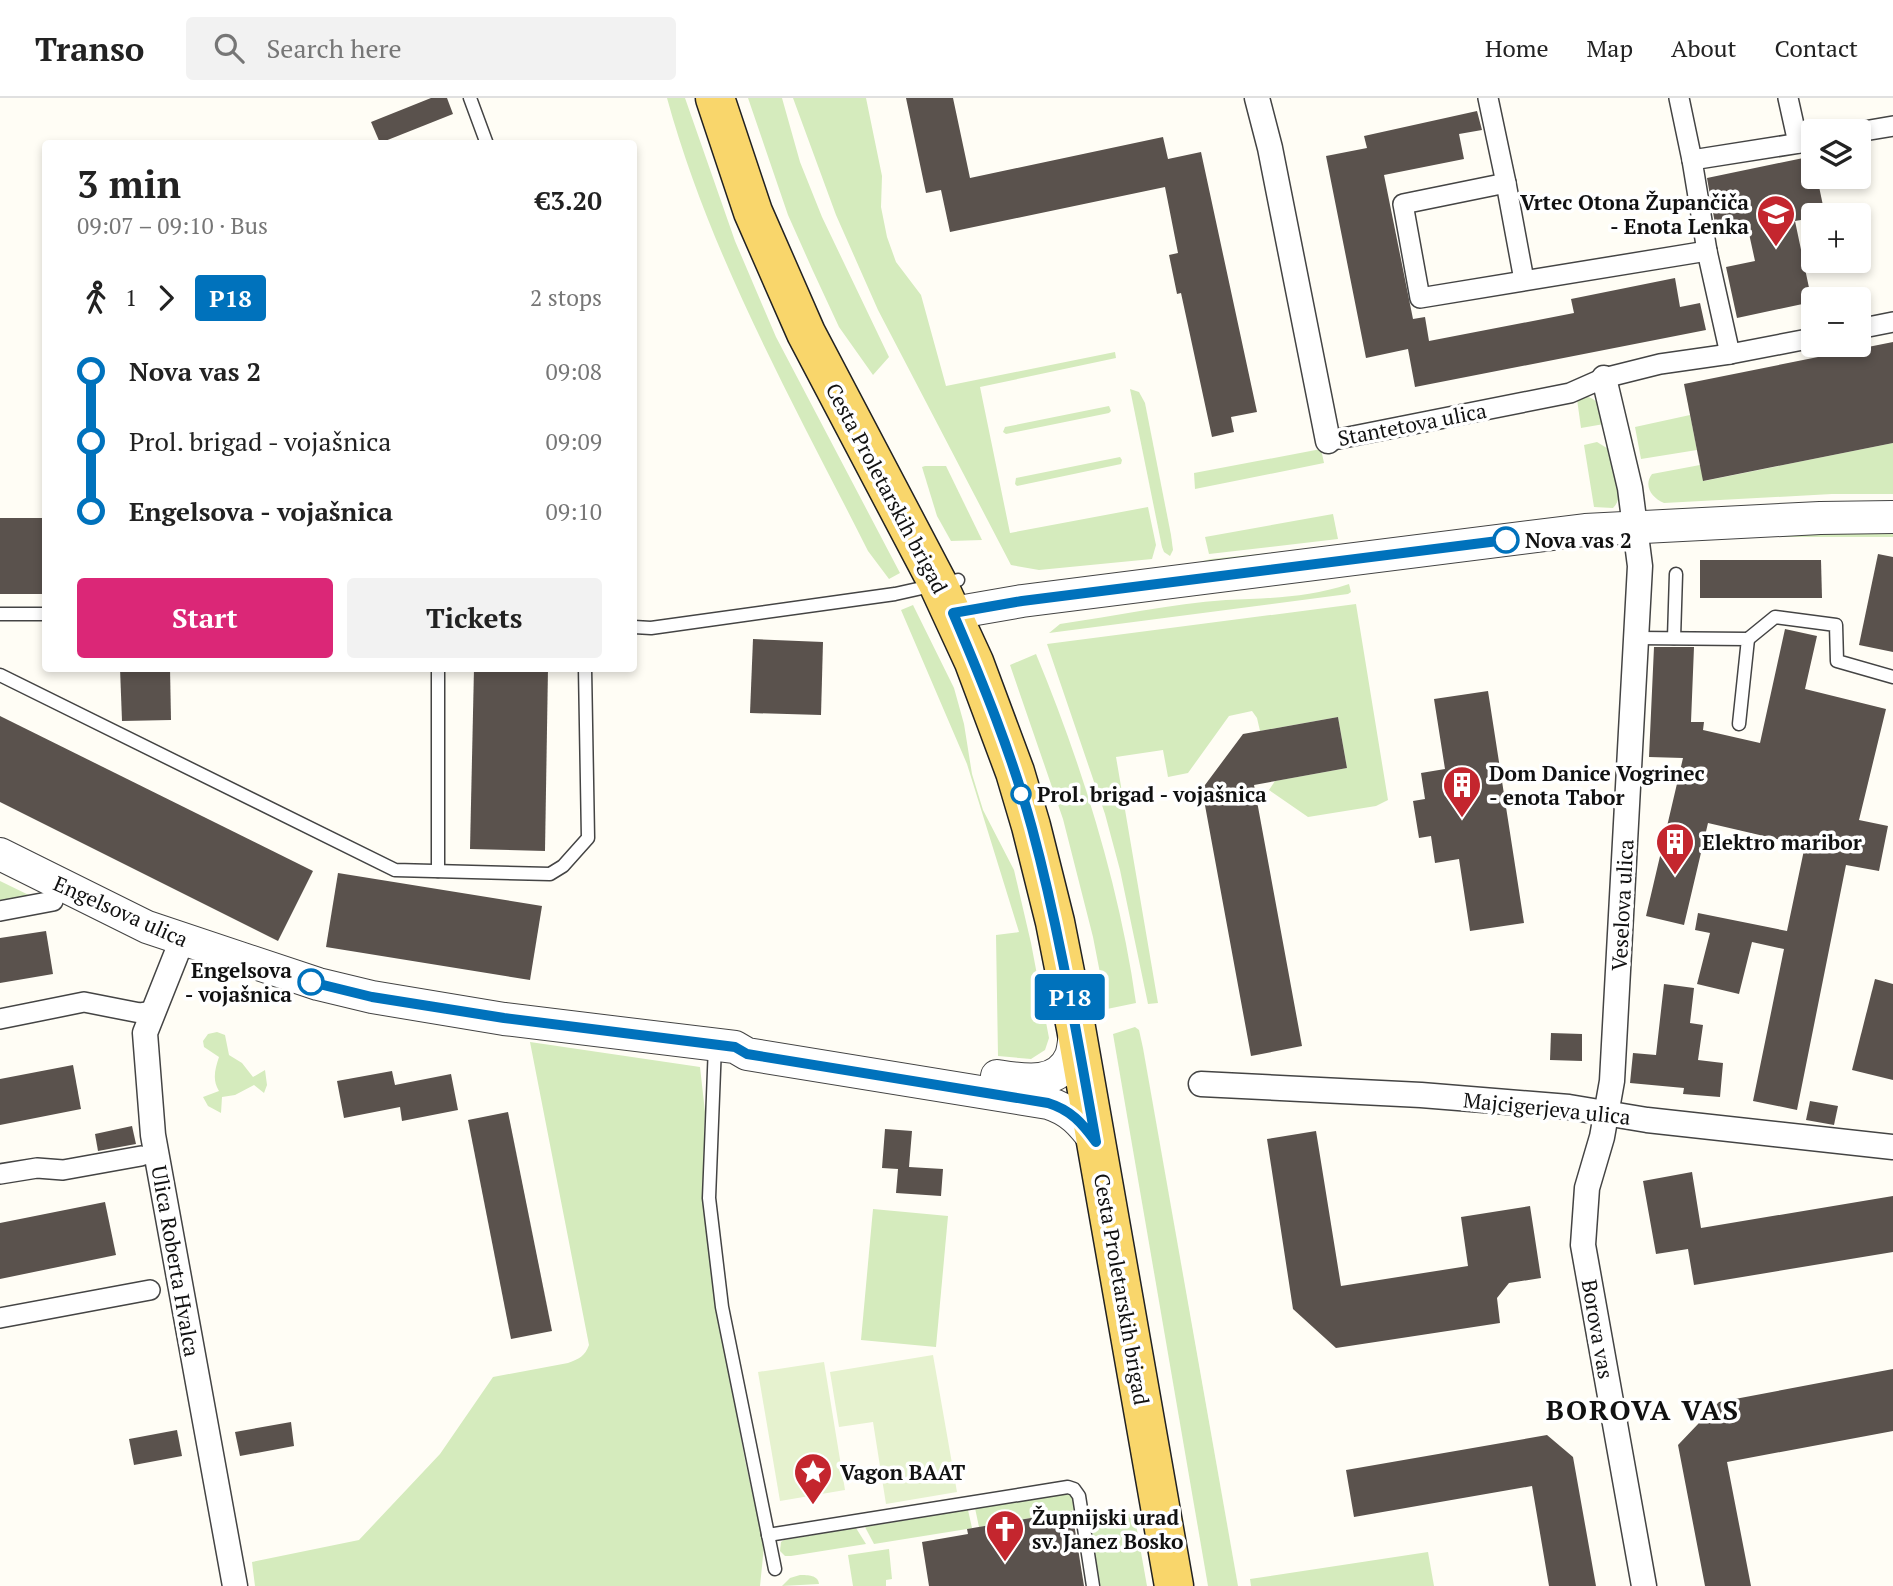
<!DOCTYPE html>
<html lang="en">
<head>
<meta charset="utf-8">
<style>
	:root { --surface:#fff; --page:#f2f2f2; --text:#222; --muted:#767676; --line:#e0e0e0; --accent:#db2777 }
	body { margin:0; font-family:"PT Serif",serif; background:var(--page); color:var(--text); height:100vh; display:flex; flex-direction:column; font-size:26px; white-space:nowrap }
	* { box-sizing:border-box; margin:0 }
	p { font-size:23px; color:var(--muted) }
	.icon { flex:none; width:38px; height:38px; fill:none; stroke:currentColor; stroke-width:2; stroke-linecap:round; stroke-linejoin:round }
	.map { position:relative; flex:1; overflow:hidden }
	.sheet { position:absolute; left:42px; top:42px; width:595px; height:532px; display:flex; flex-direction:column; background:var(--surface); border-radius:7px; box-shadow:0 4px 10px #0003 }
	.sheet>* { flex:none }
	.badge { padding:0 14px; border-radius:5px; font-size:24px; line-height:46px }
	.buttons { position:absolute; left:1801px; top:21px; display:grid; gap:14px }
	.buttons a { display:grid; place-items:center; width:70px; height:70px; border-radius:7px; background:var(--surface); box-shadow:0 4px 10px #0003; font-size:35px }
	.map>.badge { position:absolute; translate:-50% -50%; box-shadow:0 0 0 4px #fff }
	.legs { display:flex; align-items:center; gap:10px; height:77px; padding:0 35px; font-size:23px }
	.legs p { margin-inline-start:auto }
	.head { display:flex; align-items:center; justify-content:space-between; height:119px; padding:0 35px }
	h1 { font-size:38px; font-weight:700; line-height:52px }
	.button { display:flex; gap:14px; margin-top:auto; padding:14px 35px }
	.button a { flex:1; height:80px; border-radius:7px; background:var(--accent); color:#fff; font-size:28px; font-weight:700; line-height:80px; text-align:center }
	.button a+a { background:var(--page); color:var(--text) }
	ul { padding:0 35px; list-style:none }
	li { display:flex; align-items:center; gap:24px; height:70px; font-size:26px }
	li i { display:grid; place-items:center; width:10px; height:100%; margin:0 9px; background:currentColor }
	li i::after { content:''; width:18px; height:18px; margin:-9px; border:5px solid; border-radius:50%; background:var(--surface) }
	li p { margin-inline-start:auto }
	li:first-child i { background:linear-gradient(#0000 50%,currentColor 0) }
	li:last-child i { background:linear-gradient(currentColor 50%,#0000 0) }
	header { display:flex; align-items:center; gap:42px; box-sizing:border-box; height:98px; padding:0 35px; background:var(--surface); border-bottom:2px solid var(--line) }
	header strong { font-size:33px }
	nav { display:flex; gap:38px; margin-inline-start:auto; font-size:24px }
	.search { width:490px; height:63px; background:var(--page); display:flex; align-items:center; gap:18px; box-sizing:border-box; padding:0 24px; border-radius:7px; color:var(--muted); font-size:26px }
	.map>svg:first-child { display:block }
	.green { fill:#d5ebbd }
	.pitch { fill:#e6f2cf }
	.building { fill:#5a524d }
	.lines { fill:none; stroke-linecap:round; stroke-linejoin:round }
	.service-casing { stroke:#444; stroke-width:15 }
	.pedestrian-casing { stroke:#444; stroke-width:22 }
	.minor-casing { stroke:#444; stroke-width:27 }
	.tertiary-casing { stroke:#444; stroke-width:34 }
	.primary-casing { stroke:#222; stroke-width:41 }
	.service { stroke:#fff; stroke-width:12 }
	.pedestrian { stroke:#fff; stroke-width:19 }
	.minor { stroke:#fff; stroke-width:24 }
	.tertiary { stroke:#fff; stroke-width:32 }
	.primary { stroke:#f9d66b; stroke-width:38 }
	.line-1-casing { stroke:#fff; stroke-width:16 }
	.line-1 { stroke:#0072bc; stroke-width:10 }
	.stop-1-dot { fill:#fff; stroke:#0072bc; stroke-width:3.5 }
	.labels { text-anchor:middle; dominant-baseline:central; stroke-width:7; stroke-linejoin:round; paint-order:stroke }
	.poi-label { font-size:21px; font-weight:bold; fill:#111; stroke:#fff; text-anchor:start }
	.street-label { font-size:21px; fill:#111; stroke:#fff }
	.stop-label { font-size:21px; font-weight:bold; fill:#111; stroke:#fff; text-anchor:start }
	.district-label { font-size:28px; font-weight:bold; letter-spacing:2px; fill:#111; stroke:#fff }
</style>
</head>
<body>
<header>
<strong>Transo</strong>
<div class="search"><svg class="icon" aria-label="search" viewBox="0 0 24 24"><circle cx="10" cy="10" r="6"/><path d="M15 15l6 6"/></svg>Search here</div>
<nav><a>Home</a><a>Map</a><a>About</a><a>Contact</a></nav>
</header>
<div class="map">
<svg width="1893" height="1488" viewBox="0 0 1893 1488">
	<rect width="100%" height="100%" fill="#fffdf5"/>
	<g class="green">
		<path d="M667 0H685L735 143 776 239 900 475 889 481 868 453C794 306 711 160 667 0Z"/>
		<polygon points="748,0 782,0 800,64 822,119 889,259 873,277 839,229 813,173 788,117"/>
		<polygon points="793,0 866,0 882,78 881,109 887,139 896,164 921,197 946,288 1115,254 1116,260 980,289 1010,435 1148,409 1156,447 1152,461 1039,472 1011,467 878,212 836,117"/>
		<polygon points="1130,291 1139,294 1145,305 1171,437 1173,452 1170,458 1164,454 1162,449"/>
		<path d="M1585 298C1599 301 1604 313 1604 326L1581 330 1577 301Z"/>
		<polygon points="1109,308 1111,313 1109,315 1006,336 1003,334 1005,329"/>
		<polygon points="1690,317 1697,352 1641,361 1635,329"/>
		<path d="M1597 344 1610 352C1614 368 1627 397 1613 410L1594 409 1584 347Z"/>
		<path d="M1893 345V396H1832L1664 405C1652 400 1643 388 1652 376L1700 367 1704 383Z"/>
		<polygon points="1321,351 1324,365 1195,391 1194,375"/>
		<polygon points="1120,359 1122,362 1121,366 1017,388 1015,386 1016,380"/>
		<polygon points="925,368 946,368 982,442 951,443 937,418 922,369"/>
		<polygon points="1333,416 1338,441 1209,456 1205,439"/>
		<polygon points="1893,430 1893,439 1754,439"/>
		<polygon points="1336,448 1205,465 1203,463 1211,461"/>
		<path d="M1349 486 1351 494 1348 496 1049 535 1060 526C1115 518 1171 506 1226 502 1270 500 1307 500 1349 486Z"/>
		<polygon points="1356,506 1388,702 1376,708 1308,719 1269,692 1275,683 1347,670 1338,619 1260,633 1257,620 1252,613 1229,618 1188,675 1168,679 1163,652 1116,659 1158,905 1148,906 1120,772 1105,716 1047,546"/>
		<polygon points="913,507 954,590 964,626 972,676 983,712 1014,772 1031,845 1049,940 1045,952 1031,961 998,958 996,837 1019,834 967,666 901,512"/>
		<path d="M1036 556C1081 664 1120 789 1136 905L1107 911 1093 839 1063 721 1010 567Z"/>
		<polygon points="0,783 39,802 0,809"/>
		<polygon points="1135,929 1139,932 1143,950 1238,1488 1208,1488 1113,936"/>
		<path d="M217 934 225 937 229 957 242 965 253 979 265 972 267 987 264 995 254 987 235 997 222 999 221 1015 208 1008 203 999 219 993C212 982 215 971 219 959L204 949 203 943 208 936Z"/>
		<path d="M530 944 700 969 705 1014 703 1077 705 1119 711 1174 745 1362 764 1448 760 1488H255L252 1464 359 1442 440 1356 493 1279 568 1265C579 1261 585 1258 589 1247Z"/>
		<polygon points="873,1111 948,1118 936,1249 861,1242"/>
		<polygon points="1065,1394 1073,1398 1075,1412 979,1429 975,1410"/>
		<polygon points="968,1412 972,1430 967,1431 874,1446 865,1429"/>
		<polygon points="1134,1415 1147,1488 1098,1488 1090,1431 1091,1423"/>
		<polygon points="856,1430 866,1446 791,1458 785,1458 780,1453 781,1444 784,1442"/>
		<polygon points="889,1451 892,1481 886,1482 886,1488 853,1488 848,1457"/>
		<polygon points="1428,1454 1434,1488 1251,1488 1250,1481"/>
		<path d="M800 1477C808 1477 818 1477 819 1486L782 1488 790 1480Z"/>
	</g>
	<g class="pitch">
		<polygon points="933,1257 957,1394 886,1406 873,1324 839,1329 830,1274"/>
		<polygon points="824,1264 845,1392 780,1403 758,1274"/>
	</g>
	<g class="building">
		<polygon points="431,0 447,0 453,16 380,45 371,24"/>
		<polygon points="906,0 953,0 970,80 1163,39 1168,61 1201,54 1257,314 1231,319 1234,334 1212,339 1181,195 1177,196 1169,157 1178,155 1165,89 950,134 941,92 926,95"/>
		<polygon points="1477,13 1482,32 1459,36 1464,61 1384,77 1413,221 1425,219 1429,243 1574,215 1571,201 1675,180 1680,209 1700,205 1706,232 1415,289 1408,251 1366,260 1326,58 1367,50 1364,38"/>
		<polygon points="1813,58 1813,79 1817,79 1825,117 1813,117 1813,120 1795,123 1812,204 1737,220 1726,169 1755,163 1748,131 1717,137 1707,80"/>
		<polygon points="1893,244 1893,345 1703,383 1684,286"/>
		<rect x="0" y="420" width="46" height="76"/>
		<polygon points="1878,456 1893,459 1893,554 1859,547"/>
		<polygon points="1700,462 1821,462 1822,500 1700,500"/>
		<polygon points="1785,531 1817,538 1805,591 1886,611 1859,722 1888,728 1879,773 1846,767 1797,1012 1753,1003 1784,851 1752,844 1739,896 1697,886 1710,835 1695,832 1698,815 1787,833 1804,752 1789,749 1790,744 1708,725 1684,827 1646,818 1683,660 1649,659 1654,549 1694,549 1691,624 1704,624 1703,632 1760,645"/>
		<polygon points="753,541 823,544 821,617 750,615"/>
		<polygon points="120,570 170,570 171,622 122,623"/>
		<polygon points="474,570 548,570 545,753 470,751"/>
		<polygon points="1488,593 1524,825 1470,833 1459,761 1435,765 1431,738 1419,740 1413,703 1425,701 1421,675 1445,671 1434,601"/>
		<polygon points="0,618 313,773 278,843 0,704"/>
		<polygon points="1338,619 1347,670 1254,687 1302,948 1251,958 1202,691 1243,636"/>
		<polygon points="338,775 542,808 530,882 326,849"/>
		<polygon points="46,833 53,876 0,885 0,840"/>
		<polygon points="1875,881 1893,886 1893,982 1852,972"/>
		<polygon points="1664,886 1694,890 1690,925 1703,927 1698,962 1723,965 1720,999 1683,996 1684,990 1630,985 1633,955 1656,957"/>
		<polygon points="1551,935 1582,936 1582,963 1550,962"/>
		<polygon points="73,967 81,1011 0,1027 0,981"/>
		<polygon points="392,973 395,987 451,976 458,1012 402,1023 400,1009 344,1020 337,983"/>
		<polygon points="1810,1003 1838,1008 1834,1027 1806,1022"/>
		<polygon points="508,1014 552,1233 511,1241 468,1022"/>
		<polygon points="132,1028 136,1046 98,1053 95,1036"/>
		<polygon points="885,1031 912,1033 909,1069 943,1071 941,1098 896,1095 898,1071 882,1070"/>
		<polygon points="1316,1033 1341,1188 1468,1168 1461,1119 1530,1108 1541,1180 1509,1185 1497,1200 1500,1225 1336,1250 1293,1211 1267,1041"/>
		<polygon points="1692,1074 1701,1130 1893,1098 1893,1154 1694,1187 1688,1151 1656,1156 1643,1083"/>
		<polygon points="105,1104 116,1157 0,1181 0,1125"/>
		<polygon points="1893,1271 1893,1333 1727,1364 1751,1488 1705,1488 1678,1347 1719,1304"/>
		<polygon points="291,1324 294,1348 240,1358 235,1334"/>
		<polygon points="177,1332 182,1358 134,1367 129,1341"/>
		<polygon points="1547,1337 1573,1359 1596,1488 1549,1488 1532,1388 1354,1419 1346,1372"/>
		<polygon points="1072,1413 1084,1488 929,1488 922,1444 968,1436 967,1431"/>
	</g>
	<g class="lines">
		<defs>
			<g id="service">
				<polyline points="470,0 487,46"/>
				<polyline points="0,516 46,516"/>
				<polyline points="634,529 651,530 895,496 958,482"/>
				<polyline points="1636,540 1748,541 1739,626"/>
				<polyline points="1674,540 1676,476"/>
				<polyline points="1748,541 1775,519 1836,527 1837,563 1893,579"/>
				<polyline points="438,570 438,773"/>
				<polyline points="0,577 395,772 550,776 563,768 588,740 585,570"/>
				<polyline points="715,947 709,1100 722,1209 775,1471"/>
				<polyline points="768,1437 1068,1389 1074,1391 1079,1398 1093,1488"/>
			</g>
			<g id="pedestrian">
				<polyline points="1488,0 1506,85 1403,106 1420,200 1707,153"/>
				<polyline points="1679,0 1692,62"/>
				<polyline points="1788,0 1798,45"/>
				<polyline points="1858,34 1893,28"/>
				<polyline points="1506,85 1524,182"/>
				<polyline points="1858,231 1893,224"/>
				<polyline points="1730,256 1707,153 1692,62 1813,43"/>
				<polyline points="1328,343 1570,295 1604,280 1660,266 1730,256 1813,240"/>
				<polyline points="0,813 53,803"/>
				<polyline points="0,921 84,904 140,915 154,913"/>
				<polyline points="0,1076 37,1070 63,1072 141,1058"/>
				<polyline points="0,1220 150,1192"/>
			</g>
			<g id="minor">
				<polyline points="1257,0 1270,50 1328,343"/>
				<polyline points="1604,280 1630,390 1640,468 1612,983 1602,1039 1587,1090 1583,1147 1644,1488"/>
				<polyline points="182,842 145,935 153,1037 235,1488"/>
				<polyline points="1201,986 1421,997 1569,1009 1647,1022 1893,1049"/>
			</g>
			<g id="tertiary">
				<polyline points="953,515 1022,503 1585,432 1820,420 1893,419"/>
				<path d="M0 756 147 829 318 886 372 899 504 921 735 949 747 956 1048 1005C1071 1012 1082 1025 1096 1044"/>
				<path d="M997 978C1023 982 1058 989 1071 958 1074 950 1074 939 1076 930"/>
			</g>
			<polyline id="primary" points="715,0 753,114 806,235 938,486 974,564 1015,674 1031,728 1055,824 1076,930 1174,1488"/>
		</defs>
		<use href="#service" class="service-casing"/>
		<use href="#pedestrian" class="pedestrian-casing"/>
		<use href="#minor" class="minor-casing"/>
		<use href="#tertiary" class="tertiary-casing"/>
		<use href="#primary" class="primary-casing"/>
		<use href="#service" class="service"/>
		<use href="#pedestrian" class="pedestrian"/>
		<use href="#minor" class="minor"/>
		<use href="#tertiary" class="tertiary"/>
		<use href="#primary" class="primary"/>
	</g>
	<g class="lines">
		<defs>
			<path id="line-1" d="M311 884 372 899 504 920 735 949 747 956 1048 1005C1071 1012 1082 1025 1096 1044 1077 939 1060 834 1032 730 1012 657 983 585 953 515L1022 503 1506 442"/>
		</defs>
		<use href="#line-1" class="line-1-casing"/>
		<use href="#line-1" class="line-1"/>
	</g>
	<defs>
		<symbol id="school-pin" viewBox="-11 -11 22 30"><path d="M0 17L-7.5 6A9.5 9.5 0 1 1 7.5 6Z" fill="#c4262e" stroke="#fff"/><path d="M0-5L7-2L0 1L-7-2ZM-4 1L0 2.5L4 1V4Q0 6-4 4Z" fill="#fff"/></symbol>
		<symbol id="building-pin" viewBox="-11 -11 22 30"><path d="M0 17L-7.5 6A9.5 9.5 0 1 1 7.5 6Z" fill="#c4262e" stroke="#fff"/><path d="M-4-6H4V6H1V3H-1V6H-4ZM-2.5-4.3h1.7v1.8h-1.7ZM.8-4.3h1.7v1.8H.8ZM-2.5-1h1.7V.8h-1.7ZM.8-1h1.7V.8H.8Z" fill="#fff"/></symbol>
		<symbol id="sight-pin" viewBox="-11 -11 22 30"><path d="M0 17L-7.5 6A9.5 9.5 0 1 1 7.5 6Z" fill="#c4262e" stroke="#fff"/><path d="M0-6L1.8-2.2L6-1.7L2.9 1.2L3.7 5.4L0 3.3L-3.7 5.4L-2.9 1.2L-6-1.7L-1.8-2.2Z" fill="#fff"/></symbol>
		<symbol id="church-pin" viewBox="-11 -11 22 30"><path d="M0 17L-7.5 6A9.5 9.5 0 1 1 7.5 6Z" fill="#c4262e" stroke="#fff"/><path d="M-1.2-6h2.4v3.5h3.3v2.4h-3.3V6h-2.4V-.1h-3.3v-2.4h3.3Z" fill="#fff"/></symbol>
	</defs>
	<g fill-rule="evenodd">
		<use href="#school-pin" x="1754" y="94" width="44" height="60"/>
		<use href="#building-pin" x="1440" y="665" width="44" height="60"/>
		<use href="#building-pin" x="1653" y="722" width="44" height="60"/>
		<use href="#sight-pin" x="791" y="1352" width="44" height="60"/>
		<use href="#church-pin" x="983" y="1409" width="44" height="60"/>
	</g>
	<g class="stop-1-dot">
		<circle cx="1506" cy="442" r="12"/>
		<circle cx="1021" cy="696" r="9"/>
		<circle cx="311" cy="884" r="12"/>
	</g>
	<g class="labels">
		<g class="poi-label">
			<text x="1749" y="104" text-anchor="end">Vrtec Otona Župančiča<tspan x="1749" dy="24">- Enota Lenka</tspan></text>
			<text x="1489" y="675">Dom Danice Vogrinec<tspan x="1489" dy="24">- enota Tabor</tspan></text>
			<text x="1702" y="744">Elektro maribor</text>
			<text x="840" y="1374">Vagon BAAT</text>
			<text x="1032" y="1419">Župnijski urad<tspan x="1032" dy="24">sv. Janez Bosko</tspan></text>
		</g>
		<g class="street-label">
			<text transform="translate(1412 326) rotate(-11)">Stantetova ulica</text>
			<text transform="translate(887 390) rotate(62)">Cesta Proletarskih brigad</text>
			<text transform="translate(1622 807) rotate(-87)">Veselova ulica</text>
			<text transform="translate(121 813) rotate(24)">Engelsova ulica</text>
			<text transform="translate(1547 1010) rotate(6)">Majcigerjeva ulica</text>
			<text transform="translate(176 1163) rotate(80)">Ulica Roberta Hvalca</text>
			<text transform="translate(1122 1191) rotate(80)">Cesta Proletarskih brigad</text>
			<text transform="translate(1598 1231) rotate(80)">Borova vas</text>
		</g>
		<g class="stop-label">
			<text x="1525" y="442">Nova vas 2</text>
			<text x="1037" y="696">Prol. brigad - vojašnica</text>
			<text x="292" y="872" text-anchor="end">Engelsova<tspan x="292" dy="24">- vojašnica</tspan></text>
		</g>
		<g class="district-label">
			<text x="1643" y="1311">BOROVA VAS</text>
		</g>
	</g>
</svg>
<div class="buttons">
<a><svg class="icon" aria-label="layers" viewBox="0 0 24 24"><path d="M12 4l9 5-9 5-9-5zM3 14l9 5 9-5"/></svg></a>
<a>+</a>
<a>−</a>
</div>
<b class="badge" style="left:1070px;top:899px;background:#0072bc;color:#fff">P18</b>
<section class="sheet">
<div class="head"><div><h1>3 min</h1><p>09:07 – 09:10 · Bus</p></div><b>€3.20</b></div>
<div class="legs"><svg class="icon" aria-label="walk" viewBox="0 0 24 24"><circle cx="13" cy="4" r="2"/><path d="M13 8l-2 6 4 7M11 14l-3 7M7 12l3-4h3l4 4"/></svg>1<svg class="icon" aria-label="forward" viewBox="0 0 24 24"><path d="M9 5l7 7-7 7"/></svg><b class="badge" style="background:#0072bc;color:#fff">P18</b><p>2 stops</p></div>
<ul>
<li><i style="color:#0072bc"></i><b>Nova vas 2</b><p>09:08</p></li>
<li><i style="color:#0072bc"></i><span>Prol. brigad - vojašnica</span><p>09:09</p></li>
<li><i style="color:#0072bc"></i><b>Engelsova - vojašnica</b><p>09:10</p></li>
</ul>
<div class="button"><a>Start</a><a>Tickets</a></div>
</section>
</div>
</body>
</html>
